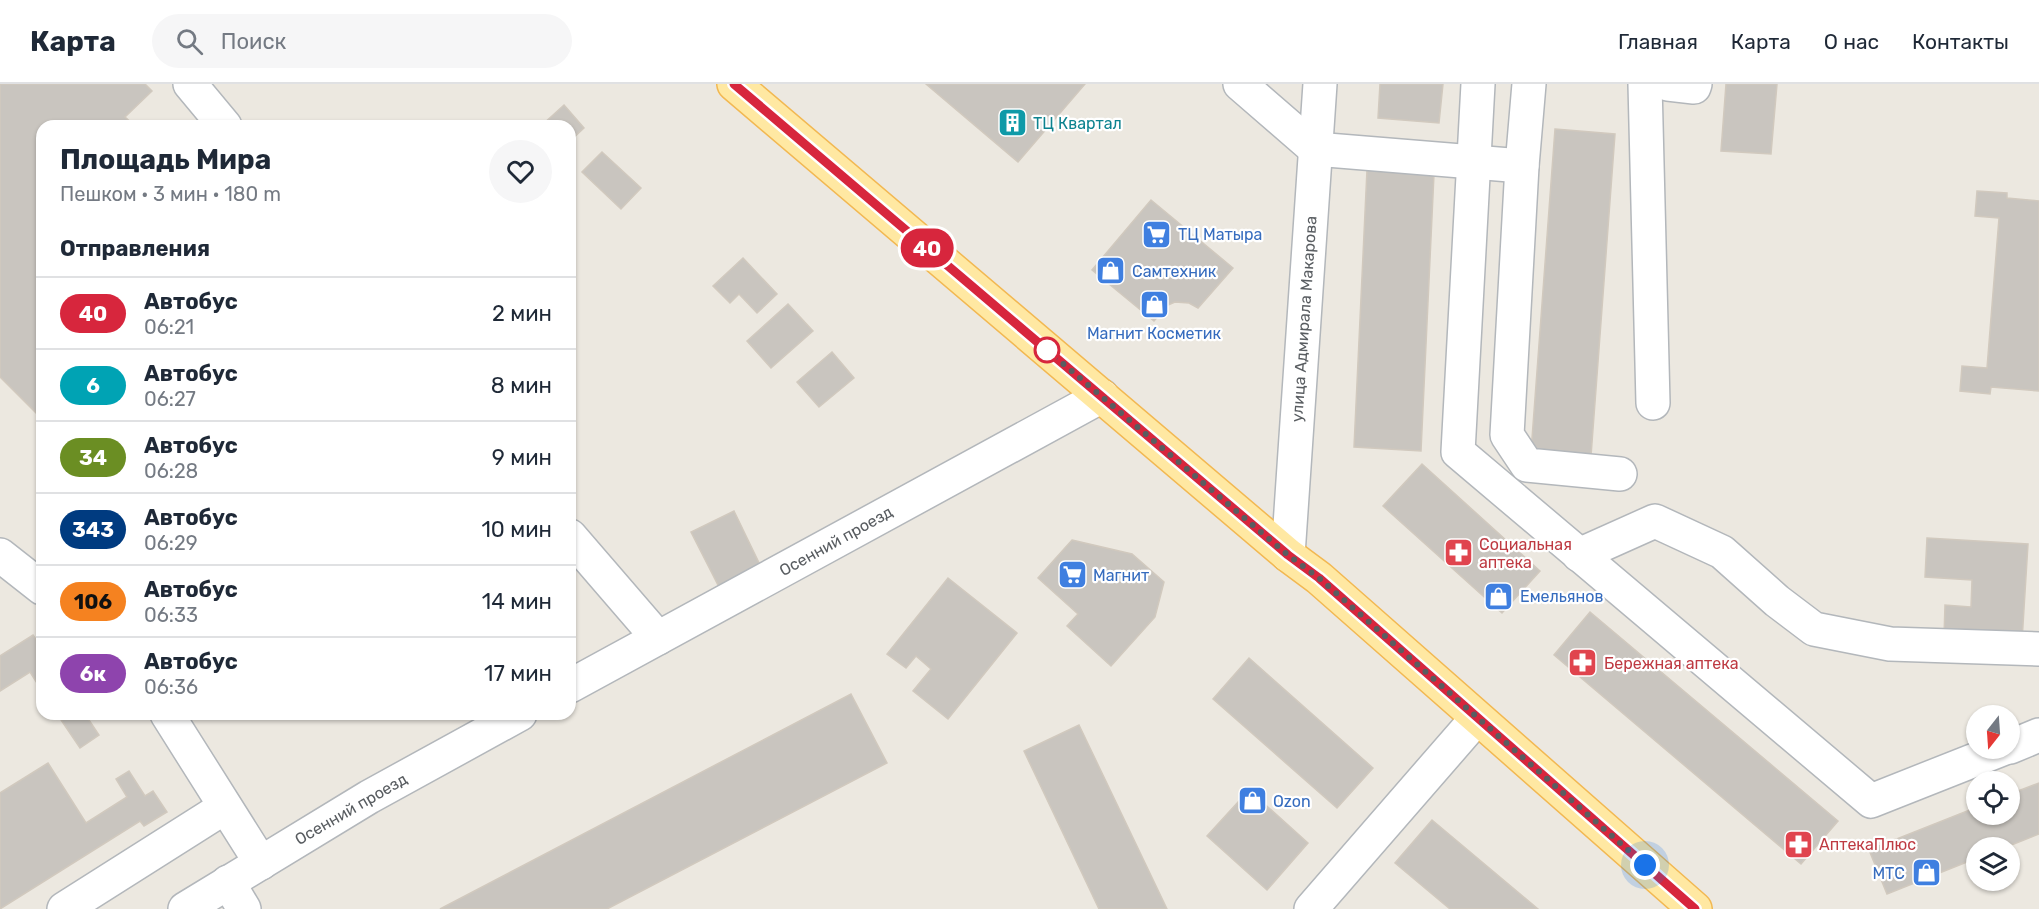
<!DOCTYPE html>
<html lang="ru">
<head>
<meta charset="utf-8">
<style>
	:root { --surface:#fff; --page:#f6f6f7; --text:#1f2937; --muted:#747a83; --line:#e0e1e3 }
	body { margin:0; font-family:Rubik,sans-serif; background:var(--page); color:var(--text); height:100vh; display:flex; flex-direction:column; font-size:22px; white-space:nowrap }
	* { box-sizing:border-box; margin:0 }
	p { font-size:20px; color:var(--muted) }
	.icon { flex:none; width:33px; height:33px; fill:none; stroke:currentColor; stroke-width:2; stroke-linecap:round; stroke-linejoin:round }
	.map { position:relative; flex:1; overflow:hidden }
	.side { position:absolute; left:36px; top:36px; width:540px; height:600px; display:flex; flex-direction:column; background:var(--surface); border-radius:18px; box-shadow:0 2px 4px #0004 }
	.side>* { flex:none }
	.badge { padding:0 12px; border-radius:20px; font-size:21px; line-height:39px }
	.needle { width:39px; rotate:197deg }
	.controls { position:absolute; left:1966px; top:621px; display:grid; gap:12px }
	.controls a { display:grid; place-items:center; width:54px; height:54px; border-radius:50%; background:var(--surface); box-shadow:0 2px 4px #0004; font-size:30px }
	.you { position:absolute; width:30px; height:30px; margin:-15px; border:4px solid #fff; border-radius:50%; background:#1a73e8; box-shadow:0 0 0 9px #1a73e833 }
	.map>.badge { position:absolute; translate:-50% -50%; box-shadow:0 0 0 3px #fff }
	h2 { padding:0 24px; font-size:22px; line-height:54px }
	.round { display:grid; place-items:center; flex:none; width:63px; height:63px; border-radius:32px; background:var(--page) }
	.headline { display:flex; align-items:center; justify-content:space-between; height:102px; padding:0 24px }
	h1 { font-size:28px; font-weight:700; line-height:45px }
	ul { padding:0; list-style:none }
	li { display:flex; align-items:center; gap:18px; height:72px; padding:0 24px; border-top:2px solid var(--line) }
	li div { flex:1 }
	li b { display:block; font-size:22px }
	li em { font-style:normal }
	li .badge { min-width:66px; font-weight:700; text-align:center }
	header { display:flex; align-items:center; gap:36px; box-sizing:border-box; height:84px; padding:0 30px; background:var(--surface); border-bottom:2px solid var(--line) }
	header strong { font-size:28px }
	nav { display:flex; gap:33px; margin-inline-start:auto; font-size:21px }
	.search { width:420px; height:54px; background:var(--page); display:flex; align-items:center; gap:15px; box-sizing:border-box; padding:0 21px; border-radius:33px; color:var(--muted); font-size:22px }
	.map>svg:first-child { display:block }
	.building { fill:#c9c5bf; stroke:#d1c9be; stroke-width:1.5 }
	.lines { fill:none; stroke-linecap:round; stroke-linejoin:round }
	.minor-casing { stroke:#b3b7bb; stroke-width:36 }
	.major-casing { stroke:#f2b852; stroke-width:36 }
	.minor { stroke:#fff; stroke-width:33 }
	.major { stroke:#ffe8a2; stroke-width:33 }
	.line-casing { stroke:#fff; stroke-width:14 }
	.line { stroke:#d7263d; stroke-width:9 }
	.walk { stroke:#595d61; stroke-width:6; stroke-dasharray:0 10.8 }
	.stop-dot { fill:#fff; stroke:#d7263d; stroke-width:3 }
	.labels { text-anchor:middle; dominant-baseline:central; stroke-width:4.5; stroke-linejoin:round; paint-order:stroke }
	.culture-label { font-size:16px; fill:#0d838f; stroke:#fff; text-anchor:start }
	.shop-label { font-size:16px; fill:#366cbe; stroke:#fff; text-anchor:start }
	.street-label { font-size:16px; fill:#595d61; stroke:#fff }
	.health-label { font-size:16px; fill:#be3a42; stroke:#fff; text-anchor:start }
</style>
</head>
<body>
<header>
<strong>Карта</strong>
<div class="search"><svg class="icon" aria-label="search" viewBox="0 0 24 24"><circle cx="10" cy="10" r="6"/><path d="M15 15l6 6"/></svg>Поиск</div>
<nav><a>Главная</a><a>Карта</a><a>О нас</a><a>Контакты</a></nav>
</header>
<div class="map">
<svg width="2039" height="825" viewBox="0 0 2039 825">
	<rect width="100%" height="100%" fill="#ece8e0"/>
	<g class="building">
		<polygon points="0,0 145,0 152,7 125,33 135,42 42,42 42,335 0,293"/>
		<polygon points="926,0 1085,0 1018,78"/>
		<polygon points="1380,0 1443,0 1439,39 1378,34"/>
		<polygon points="1726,0 1777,0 1771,70 1721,67"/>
		<polygon points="564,21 584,44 570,57 570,42 541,42"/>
		<polygon points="1555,45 1615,50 1591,372 1531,368"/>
		<polygon points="602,68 641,104 621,125 582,88"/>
		<polygon points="1367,86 1434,90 1421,367 1354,363"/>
		<polygon points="1977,107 2007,109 2007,114 2039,117 2039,307 1991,303 1990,310 1960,307 1962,282 1987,284 1999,134 1975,132"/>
		<polygon points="1151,116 1233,184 1198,224 1189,219 1175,218 1168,221 1154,237 1092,186"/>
		<polygon points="743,174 777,210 757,229 739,210 730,219 713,202"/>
		<polygon points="788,220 813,247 771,284 747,257"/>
		<polygon points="832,268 854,294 819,323 797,298"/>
		<polygon points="1422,380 1540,487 1502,529 1383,422"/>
		<polygon points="734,427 761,483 719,503 691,448"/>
		<polygon points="1927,454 2028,460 2022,557 1944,552 1945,521 1971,523 1972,496 1925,493"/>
		<polygon points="1072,456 1132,470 1164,498 1155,533 1111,582 1067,542 1078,530 1038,494"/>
		<polygon points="948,494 1017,549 948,635 913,607 931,585 916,572 906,584 887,570"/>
		<polygon points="1590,528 1838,737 1801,780 1554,571"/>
		<polygon points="33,551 42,564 42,607 30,588 0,607 0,572"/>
		<polygon points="1249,574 1373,684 1337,724 1213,615"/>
		<polygon points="851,610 887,679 607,825 440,825"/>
		<polygon points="57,630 85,630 99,651 80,664"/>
		<polygon points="1079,641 1167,825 1099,825 1024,667"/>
		<polygon points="48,679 86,739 127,713 116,695 129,687 145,712 153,707 167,728 144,742 140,737 0,825 0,709"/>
		<polygon points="2039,699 2039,750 2004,764 1977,764 1977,774 1887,810 1869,766 1977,723 1977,730 2010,730 2010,710"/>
		<polygon points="1249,706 1308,759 1267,806 1207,752"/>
		<polygon points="1432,736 1538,825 1450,825 1395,779"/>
	</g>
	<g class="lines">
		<defs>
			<g id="minor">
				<polyline points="190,0 225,42"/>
				<polyline points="1240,0 1315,65 1522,82"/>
				<polyline points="1478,0 1458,368 1871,717 2005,664"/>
				<polyline points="1529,0 1522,82 1507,351 1527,381 1620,390"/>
				<polyline points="1645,0 1653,319"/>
				<polyline points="1668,0 1694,3 1695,0"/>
				<polyline points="570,452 658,554"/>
				<polyline points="0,471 42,504"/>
				<polyline points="1288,471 1320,0"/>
				<polyline points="1579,471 1655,437 1722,468 1777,517 1814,545 1890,560 2039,565"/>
				<polyline points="570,602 1102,312"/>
				<polyline points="167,630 261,779"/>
				<polyline points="2010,663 2039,651"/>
				<polyline points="228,798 244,825"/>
				<polyline points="64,825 225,723"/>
				<polyline points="185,825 369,713 520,630"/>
				<polyline points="1311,825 1477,634"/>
			</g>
			<polyline id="major" points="734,0 1288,471 1319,494 1695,825"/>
		</defs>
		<use href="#minor" class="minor-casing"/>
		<use href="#major" class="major-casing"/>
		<use href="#minor" class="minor"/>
		<use href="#major" class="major"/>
	</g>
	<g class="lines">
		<defs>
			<polyline id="line" points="734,0 1288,471 1319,494 1695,825"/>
		</defs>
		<use href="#line" class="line-casing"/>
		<use href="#line" class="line"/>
		<polyline class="walk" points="1047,266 1288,471 1319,494 1645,781"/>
	</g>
	<defs>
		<symbol id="building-square" viewBox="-11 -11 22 22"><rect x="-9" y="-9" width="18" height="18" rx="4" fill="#0f9aa8" stroke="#fff"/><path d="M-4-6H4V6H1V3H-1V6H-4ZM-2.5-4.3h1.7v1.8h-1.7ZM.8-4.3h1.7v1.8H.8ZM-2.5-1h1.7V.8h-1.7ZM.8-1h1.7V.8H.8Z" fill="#fff"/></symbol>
		<symbol id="supermarket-square" viewBox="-11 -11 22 22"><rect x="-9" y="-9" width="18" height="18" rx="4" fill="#3f7fe0" stroke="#fff"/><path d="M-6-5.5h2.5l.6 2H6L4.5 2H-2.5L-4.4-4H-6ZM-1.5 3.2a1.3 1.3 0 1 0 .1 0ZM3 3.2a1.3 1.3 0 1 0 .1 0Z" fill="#fff"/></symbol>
		<symbol id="shop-square" viewBox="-11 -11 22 22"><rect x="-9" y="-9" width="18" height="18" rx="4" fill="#3f7fe0" stroke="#fff"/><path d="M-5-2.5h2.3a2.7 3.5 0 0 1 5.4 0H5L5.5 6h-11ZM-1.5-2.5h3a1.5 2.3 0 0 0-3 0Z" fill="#fff"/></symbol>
		<symbol id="pharmacy-square" viewBox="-11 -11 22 22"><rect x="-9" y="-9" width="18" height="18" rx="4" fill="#e0444e" stroke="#fff"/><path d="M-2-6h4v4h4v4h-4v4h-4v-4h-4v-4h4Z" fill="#fff"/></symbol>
	</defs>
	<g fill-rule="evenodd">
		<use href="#building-square" x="996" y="22" width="33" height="33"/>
		<use href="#supermarket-square" x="1140" y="134" width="33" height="33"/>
		<use href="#shop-square" x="1094" y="170" width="33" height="33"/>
		<use href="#shop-square" x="1138" y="204" width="33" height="33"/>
		<use href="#pharmacy-square" x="1442" y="452" width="33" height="33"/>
		<use href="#supermarket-square" x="1056" y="474" width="33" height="33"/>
		<use href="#shop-square" x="1482" y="496" width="33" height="33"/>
		<use href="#pharmacy-square" x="1566" y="562" width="33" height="33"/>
		<use href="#shop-square" x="1236" y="700" width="33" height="33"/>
		<use href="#pharmacy-square" x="1782" y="744" width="33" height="33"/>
		<use href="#shop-square" x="1910" y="772" width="33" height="33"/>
	</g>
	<circle class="stop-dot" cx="1047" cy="266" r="12"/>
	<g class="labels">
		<g class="culture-label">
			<text x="1033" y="39">ТЦ Квартал</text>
		</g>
		<g class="shop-label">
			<text x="1178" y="150">ТЦ Матыра</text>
			<text x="1132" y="187">Самтехник</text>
			<text x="1154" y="249" text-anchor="middle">Магнит Косметик</text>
			<text x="1093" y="491">Магнит</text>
			<text x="1520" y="512">Емельянов</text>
			<text x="1273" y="717">Ozon</text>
			<text x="1905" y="789" text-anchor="end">МТС</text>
		</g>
		<g class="street-label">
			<text transform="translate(1304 235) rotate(-86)">улица Адмирала Макарова</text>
			<text transform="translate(836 457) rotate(-29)">Осенний проезд</text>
			<text transform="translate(351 725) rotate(-30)">Осенний проезд</text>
		</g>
		<g class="health-label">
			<text x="1479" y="460">Социальная<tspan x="1479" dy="18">аптека</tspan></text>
			<text x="1604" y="579">Бережная аптека</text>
			<text x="1819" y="760">АптекаПлюс</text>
		</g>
	</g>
</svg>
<div class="controls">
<a><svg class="needle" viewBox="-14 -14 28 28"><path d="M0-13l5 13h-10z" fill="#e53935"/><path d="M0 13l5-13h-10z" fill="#747a83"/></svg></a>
<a><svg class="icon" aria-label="locate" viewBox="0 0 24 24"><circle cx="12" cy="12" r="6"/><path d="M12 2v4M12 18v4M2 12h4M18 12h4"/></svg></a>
<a><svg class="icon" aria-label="layers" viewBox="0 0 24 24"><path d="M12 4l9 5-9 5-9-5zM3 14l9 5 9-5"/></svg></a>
</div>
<div class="you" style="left:1645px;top:781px"></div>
<b class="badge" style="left:927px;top:164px;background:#d7263d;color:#fff">40</b>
<section class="side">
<div class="headline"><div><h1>Площадь Мира</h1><p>Пешком · 3 мин · 180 m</p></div><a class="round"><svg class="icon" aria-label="heart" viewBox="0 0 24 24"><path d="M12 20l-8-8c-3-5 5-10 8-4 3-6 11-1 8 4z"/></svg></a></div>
<h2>Отправления</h2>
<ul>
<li><span class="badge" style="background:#d7263d;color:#fff">40</span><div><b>Автобус</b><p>06:21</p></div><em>2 мин</em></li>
<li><span class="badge" style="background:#00a3b4;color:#fff">6</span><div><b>Автобус</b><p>06:27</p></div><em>8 мин</em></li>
<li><span class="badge" style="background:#6b8e23;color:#fff">34</span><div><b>Автобус</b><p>06:28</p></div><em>9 мин</em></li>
<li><span class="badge" style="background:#003b80;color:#fff">343</span><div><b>Автобус</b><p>06:29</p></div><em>10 мин</em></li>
<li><span class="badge" style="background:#f58220;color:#111">106</span><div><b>Автобус</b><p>06:33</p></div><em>14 мин</em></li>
<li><span class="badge" style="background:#8e44ad;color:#fff">6к</span><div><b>Автобус</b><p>06:36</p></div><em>17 мин</em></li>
</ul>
</section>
</div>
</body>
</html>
